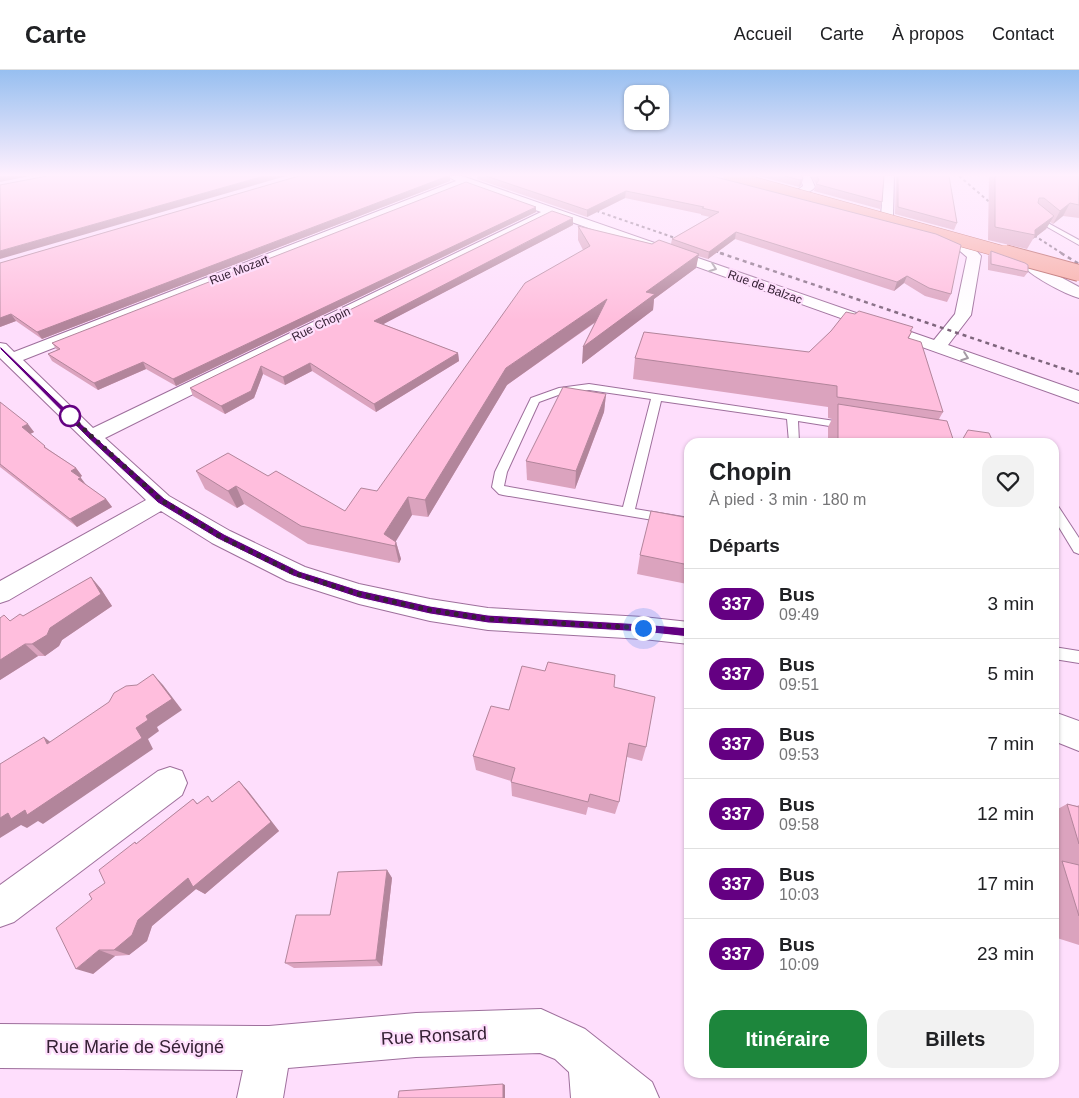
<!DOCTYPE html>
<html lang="fr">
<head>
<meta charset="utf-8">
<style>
	:root { --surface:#fff; --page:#f2f2f2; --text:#202124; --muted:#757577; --line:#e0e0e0; --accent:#1d863c }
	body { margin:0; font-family:Helvetica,sans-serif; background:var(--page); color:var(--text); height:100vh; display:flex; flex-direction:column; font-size:19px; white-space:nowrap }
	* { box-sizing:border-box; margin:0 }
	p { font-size:16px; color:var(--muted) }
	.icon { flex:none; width:28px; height:28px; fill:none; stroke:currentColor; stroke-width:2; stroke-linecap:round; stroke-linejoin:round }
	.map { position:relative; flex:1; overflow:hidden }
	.details { position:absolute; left:684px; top:368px; width:375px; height:640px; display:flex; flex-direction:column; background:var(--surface); border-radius:15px; box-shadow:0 1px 4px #0004 }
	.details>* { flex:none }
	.badge { padding:0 10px; border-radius:16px; font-size:18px; line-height:32px }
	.tools { position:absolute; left:624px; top:15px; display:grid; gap:10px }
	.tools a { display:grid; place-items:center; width:45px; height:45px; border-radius:10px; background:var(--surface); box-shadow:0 1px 4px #0004; font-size:25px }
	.you { position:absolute; width:25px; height:25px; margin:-12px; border:4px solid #fff; border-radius:50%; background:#1a73e8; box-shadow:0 0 0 8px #1a73e833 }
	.map>.badge { position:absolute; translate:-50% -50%; box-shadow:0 0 0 2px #fff }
	h2 { padding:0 25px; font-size:19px; line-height:45px }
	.round { display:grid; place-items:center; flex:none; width:52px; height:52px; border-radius:15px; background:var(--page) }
	.head { display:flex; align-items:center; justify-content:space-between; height:85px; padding:0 25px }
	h1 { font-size:24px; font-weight:700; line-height:38px }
	.primary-button { display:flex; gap:10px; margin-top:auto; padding:10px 25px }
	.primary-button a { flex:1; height:58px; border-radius:15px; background:var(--accent); color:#fff; font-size:20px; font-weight:700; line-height:58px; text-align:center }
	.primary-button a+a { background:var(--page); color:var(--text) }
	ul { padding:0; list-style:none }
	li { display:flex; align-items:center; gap:15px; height:70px; padding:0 25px; border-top:1px solid var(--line) }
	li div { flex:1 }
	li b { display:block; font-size:19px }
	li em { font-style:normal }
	li .badge { min-width:55px; font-weight:700; text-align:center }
	header { display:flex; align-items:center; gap:30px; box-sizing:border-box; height:70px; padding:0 25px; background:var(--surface); border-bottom:1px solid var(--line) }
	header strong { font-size:24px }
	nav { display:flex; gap:28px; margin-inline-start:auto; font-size:18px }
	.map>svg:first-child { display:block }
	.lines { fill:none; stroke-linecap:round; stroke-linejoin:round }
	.service-casing { stroke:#9e6f9c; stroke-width:2 }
	.minor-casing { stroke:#9e6f9c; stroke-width:2 }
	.service { fill:#fff; fill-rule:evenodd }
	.minor { fill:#fff; fill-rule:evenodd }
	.rail-far1 { stroke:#7e657c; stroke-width:2; stroke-dasharray:3 3; stroke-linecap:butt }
	.rail { stroke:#7e657c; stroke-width:2.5; stroke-dasharray:4 4; stroke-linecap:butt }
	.primary-bridge-far1-casing { stroke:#b05451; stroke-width:13; stroke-linecap:butt }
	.primary-bridge-casing { stroke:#b05451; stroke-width:18; stroke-linecap:butt }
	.primary-bridge-far1 { stroke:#f7a9a0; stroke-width:12 }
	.primary-bridge { stroke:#f7a9a0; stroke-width:16 }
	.wall { fill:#dba3be }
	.shaded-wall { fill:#b2859b }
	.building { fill:#ffbedd; stroke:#b2859b }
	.oneway { stroke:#a49ba4 }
	.line { fill:#640082; stroke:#fff }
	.walk { stroke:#352134; stroke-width:5; stroke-dasharray:0 9 }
	.stop-dot { fill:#fff; stroke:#640082; stroke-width:2.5 }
	.labels { text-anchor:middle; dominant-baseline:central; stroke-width:4.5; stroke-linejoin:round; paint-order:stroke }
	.far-street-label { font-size:12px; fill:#352134; stroke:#fedefc }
	.near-street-label { font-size:18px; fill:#352134; stroke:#fedefc }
</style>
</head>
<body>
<header>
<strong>Carte</strong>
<nav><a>Accueil</a><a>Carte</a><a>À propos</a><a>Contact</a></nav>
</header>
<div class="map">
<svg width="1079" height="1028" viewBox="0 0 1079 1028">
	<rect width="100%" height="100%" fill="#fedefc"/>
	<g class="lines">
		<defs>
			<g id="service">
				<polygon points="1033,143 1037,143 1046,152 1079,170 1079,175 1042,154 1033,145"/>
				<path d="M589 314 848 353 853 356 848 359 798 351 799 372H789L787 349 661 331 635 439 689 448V456L503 425 499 424 492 417 495 402 531 328 559 318ZM589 320 651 329 623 437 504 416 507 402 539 332 561 324Z"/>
				<polygon points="1054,435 1058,436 1079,468 1079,484 1074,482 1054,449"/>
				<polygon points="1054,577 1079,581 1079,593 1054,589"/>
			</g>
			<g id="minor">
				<path d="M447 106H462L934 270 955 244 967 187 960 181 935 171 933 168 940 164C955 168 972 174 981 186L971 245 948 275 1079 321V333L552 145 105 368 169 426 230 461 305 497 359 514 430 529 488 538 643 547 689 552V574L643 569 488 560 430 551 359 534 287 511 212 473 161 441 9 530 0 533V511L146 430 0 288V273L6 274 14 282 456 111ZM466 115 541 142 93 358 23 290Z"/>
				<path d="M800 106H810L815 117C811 122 804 125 798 123L796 121 803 116Z"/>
				<polygon points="884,106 894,106 893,146 887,150 881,146"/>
				<path d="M1027 189 1079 217V228C1064 224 1029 205 1020 193Z"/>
				<polygon points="1054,642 1079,651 1079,681 1054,671"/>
				<polygon points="170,697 182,701 187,713 182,725 14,852 0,857 0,815 158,701"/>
				<polygon points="541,939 585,959 652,1012 659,1028 571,1028 569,1002 555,989 540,983 416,987 288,998 283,1028 237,1028 243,1000 0,998 0,954 269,956 416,943"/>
			</g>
		</defs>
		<use href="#service" class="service-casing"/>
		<use href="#minor" class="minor-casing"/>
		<use href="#service" class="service"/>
		<use href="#minor" class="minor"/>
		<g class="rail-far1">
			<polyline points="959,106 1000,141"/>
			<polyline points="585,137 687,172"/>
			<polyline points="1024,159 1063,184"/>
			<polyline points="704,177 724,184"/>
		</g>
		<g class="rail">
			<polyline points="720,183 1079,304"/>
			<polyline points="1061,183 1079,194"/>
		</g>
		<defs>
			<polyline id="primary-bridge-far1" points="729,106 1010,184"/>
			<polyline id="primary-bridge" points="1005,183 1079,203"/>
		</defs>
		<use href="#primary-bridge-far1" class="primary-bridge-far1-casing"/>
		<use href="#primary-bridge" class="primary-bridge-casing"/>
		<use href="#primary-bridge-far1" class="primary-bridge-far1"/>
		<use href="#primary-bridge" class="primary-bridge"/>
	</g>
	<g class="wall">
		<polygon points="299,106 450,106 450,111 42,269 16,251 0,257 0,193"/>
		<polygon points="477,106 712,106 951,224 947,232 925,226 904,213 894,221 735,169 708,189 698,186 696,198 654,229 653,240 582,294 596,252 507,315 428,447 412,445 395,471 396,472 401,489 399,493 308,474 244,434 237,438 205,419 196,401 268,406 345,441 377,421 583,180 578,170 578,156 652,174 671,174 672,169 710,147 701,145 701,144 625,128 587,147 477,109"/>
		<polygon points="759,106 802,106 803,109 801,115 799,117"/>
		<polygon points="811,106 884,106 882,132 880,139 814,121 816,114"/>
		<polygon points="896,106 949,106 957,153 954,160 895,144"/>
		<polygon points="989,106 1079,106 1079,148 1063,146 1053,154 1050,152 1046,159 1033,169 1027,179 988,170"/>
		<polygon points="536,137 536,142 176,316 146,299 98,320 52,291 48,284 57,280 52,273"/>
		<polygon points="573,155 383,254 458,283 459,291 376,342 312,301 285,315 263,304 254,328 225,344 193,326 190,318"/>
		<polygon points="991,181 1028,202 1024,207 988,200 988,186"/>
		<polygon points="911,261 912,261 909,268 943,342 939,349 954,372 828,372 828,357 832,349 828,348 828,337 633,309 635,288 809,282"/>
		<polygon points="606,324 604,342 575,419 527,410 526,391"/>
		<polygon points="0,332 34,362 30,364 48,379 76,398 82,406 80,407 86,415 106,429 112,437 77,457 0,397"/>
		<polygon points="689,448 689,512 687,514 637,504 640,485"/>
		<polygon points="91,507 101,519 112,536 62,570 59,576 45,586 38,586 0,610 0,548 10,551 23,546"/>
		<polygon points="545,601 614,617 646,677 642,691 627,687 619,732 615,744 588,737 586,745 512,726 511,711 476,700 473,686 509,640"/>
		<polygon points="239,711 248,721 279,761 205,824 196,819 152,856 147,871 129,885 115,886 93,904 92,829 137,773 193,729 197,733 214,731"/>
		<polygon points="1067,734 1077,736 1079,735 1079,875 1057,868 1054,858 1054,795 1057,793 1054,781 1054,741"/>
		<polygon points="387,800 392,808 382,896 294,898 285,893 330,845"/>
	</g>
	<g class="shaded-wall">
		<polygon points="0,106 30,106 0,112"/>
		<polygon points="264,106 286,106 0,189 0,181"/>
		<polygon points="448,106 450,106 450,111 42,269 37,262"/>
		<polygon points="803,109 801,115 799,117 800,110"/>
		<polygon points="626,121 625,128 587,147 587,140"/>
		<polygon points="1070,133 1063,146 1053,154 1060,141"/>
		<polygon points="536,137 536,142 176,316 173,309"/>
		<polygon points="1054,146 1046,159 1033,169 1035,165 1035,160"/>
		<polygon points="573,148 573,155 376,258 374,251"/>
		<polygon points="736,162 735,169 708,189 709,182"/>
		<polygon points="699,184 696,198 654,229 653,240 582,294 583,277 646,222"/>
		<polygon points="907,206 904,213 894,221 897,212"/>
		<polygon points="607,229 605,245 507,315 428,447 425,430 506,298"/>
		<polygon points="11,244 16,251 0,257 0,248"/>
		<polygon points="458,283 459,291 376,342 374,334"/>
		<polygon points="143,292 146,299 98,320 94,313"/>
		<polygon points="310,293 312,301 285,315 283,307"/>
		<polygon points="261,296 263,304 254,328 225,344 221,336"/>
		<polygon points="606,324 604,342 575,419 576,401"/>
		<polygon points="28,354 34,362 28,365 22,357"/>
		<polygon points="76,398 82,406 77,409 71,401"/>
		<polygon points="81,408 87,416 78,409"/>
		<polygon points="236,416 244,434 237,438 228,421"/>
		<polygon points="408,427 412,445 393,476 384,464"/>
		<polygon points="106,429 112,437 77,457 70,449"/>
		<polygon points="396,472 401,489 399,493 395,476"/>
		<polygon points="91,507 101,519 112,536 62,570 59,576 45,586 32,574 50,558"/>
		<polygon points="25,574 38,586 0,610 0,590"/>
		<polygon points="153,604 163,615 182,640 157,657 159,661 148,669 153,679 43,754 38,751 27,758 21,755 0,768 0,748 136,658 146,646"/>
		<polygon points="44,667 58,678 47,674"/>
		<polygon points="239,711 248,721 279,761 205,824 196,819 152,856 147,871 129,885 114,880 138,850"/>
		<polygon points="387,800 392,808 382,896 376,890"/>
		<polygon points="99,880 115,886 93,904 76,899"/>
		<polygon points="503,1014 505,1015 505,1028 503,1028"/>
	</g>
	<g class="building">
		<polygon points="47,106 264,106 0,181 0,115"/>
		<polygon points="299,106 448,106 37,262 11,244 0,248 0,193"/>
		<polygon points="486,106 712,106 936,164 961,175 951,224 929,218 907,206 897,212 736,162 709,182 672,169 719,142 702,138 704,137 626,121 587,140"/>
		<polygon points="784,106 802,106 803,109 800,110"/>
		<polygon points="817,106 884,106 882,132 816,114 819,110"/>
		<polygon points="898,106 949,106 957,153 898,137"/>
		<polygon points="995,106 1079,106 1079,135 1070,133 1060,141 1044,128 1039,128 1038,133 1054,146 1035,160 1035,165 995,157"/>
		<polygon points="466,112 536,137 173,309 143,292 94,313 48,284 60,279 52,273"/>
		<polygon points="552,141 573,148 374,251 458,283 374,334 310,293 283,307 261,296 251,321 221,336 190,318"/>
		<polygon points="578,156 652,174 659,170 699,184 646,222 655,224 583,277 607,229 506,298 425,430 408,427 384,464 396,472 395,476 301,456 236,416 228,421 196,401 228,383 268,406 276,401 345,441 361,418 377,421 525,213 590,176"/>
		<polygon points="991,181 1025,193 1028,195 1028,202 991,194"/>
		<polygon points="859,241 913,257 910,261 912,261 908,268 921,272 943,342 837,327 837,316 635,288 644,262 809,282 831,261 846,242 855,244"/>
		<polygon points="563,317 606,324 576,401 526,391"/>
		<polygon points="0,332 28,354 22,357 45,376 44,377 76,398 71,401 81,408 78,409 106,429 70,449 0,394"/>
		<polygon points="838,334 947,351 954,372 838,372"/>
		<polygon points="968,360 989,363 993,372 961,372"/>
		<polygon points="651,441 689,448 689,495 640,485"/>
		<polygon points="91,507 101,524 50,558 47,565 32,574 25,574 0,590 0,548 4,545 10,551 20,544 23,546"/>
		<polygon points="548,592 615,605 614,617 655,627 646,677 629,673 619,732 590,724 588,732 511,712 515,698 473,686 491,636 509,640 522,596 545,601"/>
		<polygon points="153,604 172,629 146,646 148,650 136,658 142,668 27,745 25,740 11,749 8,743 0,748 0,694 44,667 47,674 109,632 114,623 126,616 137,615"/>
		<polygon points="239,711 271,752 193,817 188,808 138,850 132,865 114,880 99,880 76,899 56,858 92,829 89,824 105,813 99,800 135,772 136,774 193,729 197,734 208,726 212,732"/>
		<polygon points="1067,734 1079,737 1079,774"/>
		<polygon points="1062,791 1079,795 1079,846"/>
		<polygon points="387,800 376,890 285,893 296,845 330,845 338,802"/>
		<polygon points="503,1014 503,1028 398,1028 399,1021"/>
	</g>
	<defs><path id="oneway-chevron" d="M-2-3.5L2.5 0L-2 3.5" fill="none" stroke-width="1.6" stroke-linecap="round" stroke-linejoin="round" transform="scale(1.25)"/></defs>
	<g class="oneway">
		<use href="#oneway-chevron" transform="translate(713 198) rotate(20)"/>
		<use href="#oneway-chevron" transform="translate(965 287) rotate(20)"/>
	</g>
	<linearGradient id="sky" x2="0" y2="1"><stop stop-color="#97bff0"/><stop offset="0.42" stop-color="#fff0fe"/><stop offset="1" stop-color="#fff0fe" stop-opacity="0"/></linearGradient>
	<rect width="1079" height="250" fill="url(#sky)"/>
	<polygon class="line" points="0,276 93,365 164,428 224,464 299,501 359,520 430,536 488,545 643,554 689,558 694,563 689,567 643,562 488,553 430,544 359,528 293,506 218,469 158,433 88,368 0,279"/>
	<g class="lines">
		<polyline class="walk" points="70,346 64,341 161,430 221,467 296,504 359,524 430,540 488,549 643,558"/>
	</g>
	<circle class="stop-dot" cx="70" cy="346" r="10"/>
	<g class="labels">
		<g class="far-street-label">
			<text transform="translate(239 200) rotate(-21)">Rue Mozart</text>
			<text transform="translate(765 217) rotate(20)">Rue de Balzac</text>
			<text transform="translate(321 254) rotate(-26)">Rue Chopin</text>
		</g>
		<g class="near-street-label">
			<text transform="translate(434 966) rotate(-3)">Rue Ronsard</text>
			<text x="135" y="977">Rue Marie de Sévigné</text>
		</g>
	</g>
</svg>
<div class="tools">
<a><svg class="icon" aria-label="locate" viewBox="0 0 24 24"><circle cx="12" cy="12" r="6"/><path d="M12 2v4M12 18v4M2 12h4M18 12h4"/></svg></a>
</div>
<div class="you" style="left:643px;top:558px"></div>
<section class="details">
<div class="head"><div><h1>Chopin</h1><p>À pied · 3 min · 180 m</p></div><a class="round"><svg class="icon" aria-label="heart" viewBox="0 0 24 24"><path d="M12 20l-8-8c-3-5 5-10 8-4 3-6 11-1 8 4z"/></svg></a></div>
<h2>Départs</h2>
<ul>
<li><span class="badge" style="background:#640082;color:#fff">337</span><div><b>Bus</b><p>09:49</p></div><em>3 min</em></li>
<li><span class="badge" style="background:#640082;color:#fff">337</span><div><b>Bus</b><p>09:51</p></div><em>5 min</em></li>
<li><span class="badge" style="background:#640082;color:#fff">337</span><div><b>Bus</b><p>09:53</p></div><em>7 min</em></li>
<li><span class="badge" style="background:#640082;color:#fff">337</span><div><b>Bus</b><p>09:58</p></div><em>12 min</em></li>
<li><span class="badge" style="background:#640082;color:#fff">337</span><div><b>Bus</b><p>10:03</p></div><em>17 min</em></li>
<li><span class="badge" style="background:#640082;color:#fff">337</span><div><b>Bus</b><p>10:09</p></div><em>23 min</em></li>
</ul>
<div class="primary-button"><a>Itinéraire</a><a>Billets</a></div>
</section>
</div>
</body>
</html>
